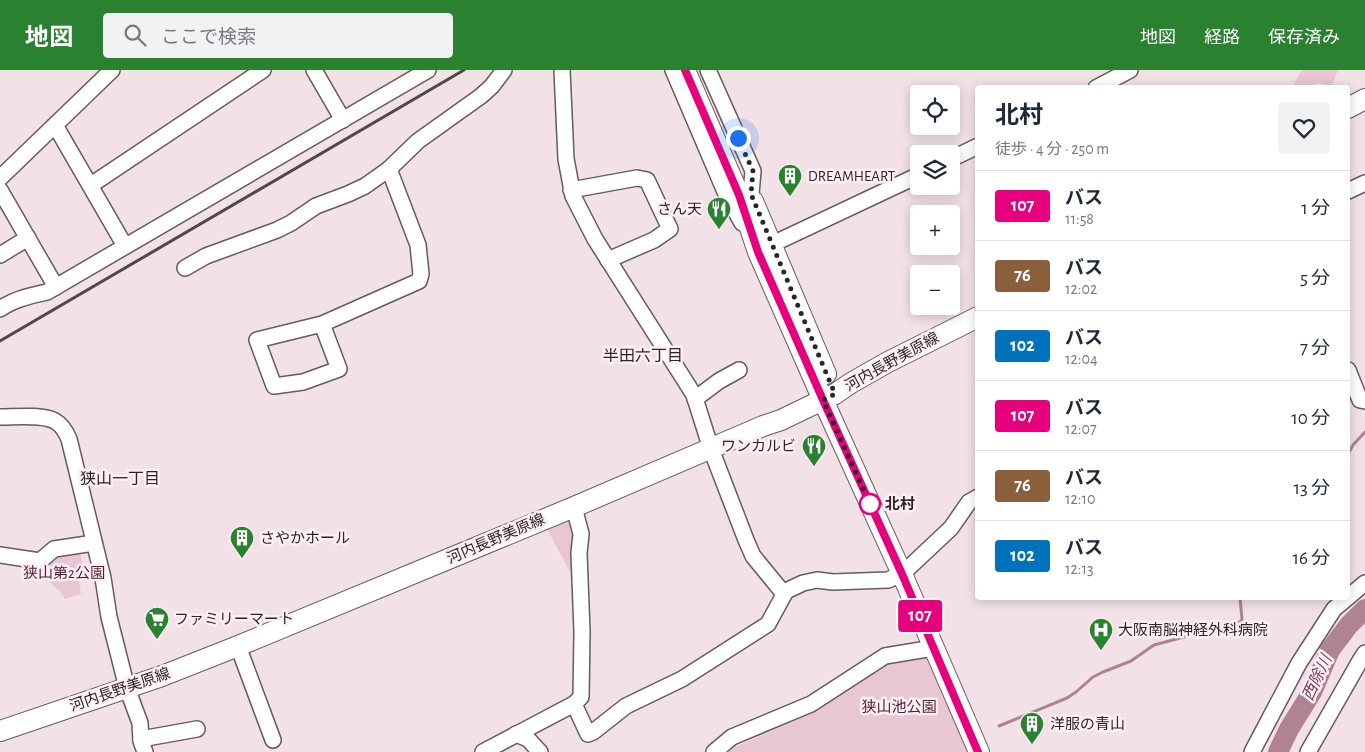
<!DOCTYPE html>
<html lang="ja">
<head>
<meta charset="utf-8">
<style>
	:root { --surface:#fff; --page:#f2f2f3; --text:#1f2937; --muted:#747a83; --line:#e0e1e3; --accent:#2a812f }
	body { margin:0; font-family:"Alegreya Sans","Noto Sans JP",sans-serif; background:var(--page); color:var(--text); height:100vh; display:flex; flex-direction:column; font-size:19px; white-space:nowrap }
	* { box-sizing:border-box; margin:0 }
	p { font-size:16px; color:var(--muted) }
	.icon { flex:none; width:28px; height:28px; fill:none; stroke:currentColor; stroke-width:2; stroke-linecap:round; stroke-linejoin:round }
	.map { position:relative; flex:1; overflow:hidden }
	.details { position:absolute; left:975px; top:15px; width:375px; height:515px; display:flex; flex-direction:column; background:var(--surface); border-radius:5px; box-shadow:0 2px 12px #0003 }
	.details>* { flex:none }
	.badge { padding:0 10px; border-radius:4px; font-size:18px; line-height:32px }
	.tools { position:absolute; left:910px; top:15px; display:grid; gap:10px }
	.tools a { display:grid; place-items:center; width:50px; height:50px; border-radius:5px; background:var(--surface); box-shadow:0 2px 12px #0003; font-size:25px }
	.you { position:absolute; width:25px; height:25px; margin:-12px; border:4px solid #fff; border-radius:50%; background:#1a73e8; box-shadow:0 0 0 8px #1a73e833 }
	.map>.badge { position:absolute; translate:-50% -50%; box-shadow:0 0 0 2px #fff }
	.round { display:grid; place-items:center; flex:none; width:52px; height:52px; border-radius:5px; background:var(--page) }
	.head { display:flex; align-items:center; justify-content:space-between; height:85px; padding:0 20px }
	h1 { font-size:24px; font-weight:700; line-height:38px }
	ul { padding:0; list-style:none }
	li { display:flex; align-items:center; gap:15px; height:70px; padding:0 20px; border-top:1px solid var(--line) }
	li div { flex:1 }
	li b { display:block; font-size:19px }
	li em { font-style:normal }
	li .badge { min-width:55px; font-weight:700; text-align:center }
	header { display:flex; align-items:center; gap:30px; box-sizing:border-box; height:70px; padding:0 25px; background:var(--accent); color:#fff }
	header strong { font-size:24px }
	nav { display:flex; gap:28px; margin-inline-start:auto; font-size:18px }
	.search { width:350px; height:45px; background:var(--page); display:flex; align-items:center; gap:12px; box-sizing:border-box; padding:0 18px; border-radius:5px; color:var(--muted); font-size:19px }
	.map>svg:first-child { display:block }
	.green { fill:#e9c6d3 }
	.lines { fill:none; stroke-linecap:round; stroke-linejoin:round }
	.stream { stroke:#b08394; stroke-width:3 }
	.river { stroke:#b08394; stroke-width:20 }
	.minor-casing { stroke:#695a5f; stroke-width:18 }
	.major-casing { stroke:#695a5f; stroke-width:22 }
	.minor { stroke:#fff; stroke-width:15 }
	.major { stroke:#fff; stroke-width:20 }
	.rail { stroke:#50484a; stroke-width:3 }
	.line-casing { stroke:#fff; stroke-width:11 }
	.line { stroke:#e6007e; stroke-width:8 }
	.walk { stroke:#2c2527; stroke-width:5; stroke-dasharray:0 9 }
	.stop-dot { fill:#fff; stroke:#e6007e; stroke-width:2.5 }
	.labels { text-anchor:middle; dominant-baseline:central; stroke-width:5; stroke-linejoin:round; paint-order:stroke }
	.poi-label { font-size:15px; fill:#2c2527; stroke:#fdeff4; text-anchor:start }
	.street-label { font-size:15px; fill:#2c2527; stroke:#fdeff4 }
	.stop-label { font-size:15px; font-weight:bold; fill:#2c2527; stroke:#fdeff4; text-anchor:start }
	.park-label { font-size:15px; fill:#541b36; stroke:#fdeff4 }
	.neighbourhood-label { font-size:16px; fill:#2c2527; stroke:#fdeff4 }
	.water-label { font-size:16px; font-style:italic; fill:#7a3d58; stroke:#fdeff4 }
</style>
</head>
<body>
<header>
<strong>地図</strong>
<div class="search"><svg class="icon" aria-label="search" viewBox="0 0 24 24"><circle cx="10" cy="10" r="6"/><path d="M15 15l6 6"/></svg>ここで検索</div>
<nav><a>地図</a><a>経路</a><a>保存済み</a></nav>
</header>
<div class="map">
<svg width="1365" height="682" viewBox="0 0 1365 682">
	<rect width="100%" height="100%" fill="#f2e1e7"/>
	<g class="green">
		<polygon points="1302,0 1338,0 1332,16 1318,13 1309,17 1292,17"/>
		<polygon points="575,448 576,513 547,459"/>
		<polygon points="80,482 84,501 79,512 81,524 65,529 59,520 46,509 43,497 51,489"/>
		<polygon points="926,586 967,682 728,682 735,677 812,643 886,592"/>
	</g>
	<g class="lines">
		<g class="stream">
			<polyline points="1348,384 1353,375 1365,362"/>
			<polyline points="999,656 1067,628 1076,622 1093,607 1103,602 1131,591 1154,575 1240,552 1242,549 1240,528"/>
		</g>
		<polyline class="river" points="1278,682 1289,659 1312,622 1330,580 1349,555 1365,539"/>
		<defs>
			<g id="minor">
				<polyline points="314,0 343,50"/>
				<polyline points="562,0 566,89 573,126 595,169 694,325 711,379 746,470 753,486 780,519 786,521 803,513 817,510 833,512 888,510 902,504 951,458 969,432 978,427"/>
				<polyline points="673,0 726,124 742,153"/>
				<polyline points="708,0 753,101 751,124"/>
				<polyline points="1096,18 1130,0"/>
				<polyline points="55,55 125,176"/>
				<polyline points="951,89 978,76"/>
				<polyline points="0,108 112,0"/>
				<polyline points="91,115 263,0"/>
				<polyline points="0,120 56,217"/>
				<polyline points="571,120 637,108 647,110 670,159 654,170 608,190"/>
				<polyline points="1348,121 1365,113"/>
				<polyline points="762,179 919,105"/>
				<polyline points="0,185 28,168"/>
				<polyline points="185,198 206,186 277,160 291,153 316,136 348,124 365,116 389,99 418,71 481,26 492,16 504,0"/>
				<path d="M0 239C14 229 30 226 47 222L428 0"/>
				<polyline points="322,254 339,299 303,312 274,316 257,270 322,254 419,211 421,204 418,175 389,99"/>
				<polyline points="1348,300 1360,330 1365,331"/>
				<polyline points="695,329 719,311 739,300"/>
				<path d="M0 347C15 347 42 344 55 351 62 355 66 362 69 369L103 508 109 547 127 618 140 653 141 671 145 682"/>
				<polyline points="0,485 40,491 54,479 94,473"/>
				<polyline points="238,576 273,670"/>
				<polyline points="574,634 581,627 582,562 579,483 581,464 574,437"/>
				<polyline points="516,664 528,669 540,682"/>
				<polyline points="141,669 197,659"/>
				<polyline points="483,682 574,634 588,664 593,662 626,636 682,609 768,554 786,521"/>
				<polyline points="714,682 732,667 811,634 885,586 933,578"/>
				<polyline points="1252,682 1299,593 1334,539 1365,513"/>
				<polyline points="1308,682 1361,589 1365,583"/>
			</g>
			<g id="major">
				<polyline points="685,0 739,125 758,182 823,330 902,504 979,682"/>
				<polyline points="1348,38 1365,29"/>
				<polyline points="753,131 826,304"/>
				<polyline points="0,661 162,606 238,576 574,437 763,356 781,350 835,324 851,313 888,292 978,247"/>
			</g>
		</defs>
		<use href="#minor" class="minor-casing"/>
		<use href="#major" class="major-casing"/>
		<use href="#minor" class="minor"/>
		<use href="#major" class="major"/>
		<polyline class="rail" points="0,271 464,0"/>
	</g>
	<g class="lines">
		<defs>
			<polyline id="line" points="685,0 739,125 758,182 823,330 902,504 978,682"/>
		</defs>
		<use href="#line" class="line-casing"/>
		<use href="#line" class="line"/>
		<polyline class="walk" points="738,68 753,101 751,124 835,324 823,330 870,434"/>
	</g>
	<defs>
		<symbol id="building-pin" viewBox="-11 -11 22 30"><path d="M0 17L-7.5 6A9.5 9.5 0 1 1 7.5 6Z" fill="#2a812f" stroke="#fdeff4"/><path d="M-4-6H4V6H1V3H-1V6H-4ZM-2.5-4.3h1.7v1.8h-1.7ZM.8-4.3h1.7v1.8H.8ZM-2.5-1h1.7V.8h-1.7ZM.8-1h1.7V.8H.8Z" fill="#fff"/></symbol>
		<symbol id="restaurant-pin" viewBox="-11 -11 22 30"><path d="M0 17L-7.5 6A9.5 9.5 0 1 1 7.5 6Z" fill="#2a812f" stroke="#fdeff4"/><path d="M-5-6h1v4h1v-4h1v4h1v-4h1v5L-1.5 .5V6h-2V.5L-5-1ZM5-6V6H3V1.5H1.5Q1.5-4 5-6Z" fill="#fff"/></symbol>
		<symbol id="supermarket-pin" viewBox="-11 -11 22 30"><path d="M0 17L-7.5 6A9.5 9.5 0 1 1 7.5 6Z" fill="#2a812f" stroke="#fdeff4"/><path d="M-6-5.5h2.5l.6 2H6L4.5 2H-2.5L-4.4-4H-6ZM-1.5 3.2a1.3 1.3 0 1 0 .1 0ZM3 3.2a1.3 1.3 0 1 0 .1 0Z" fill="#fff"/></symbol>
		<symbol id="hospital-pin" viewBox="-11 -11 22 30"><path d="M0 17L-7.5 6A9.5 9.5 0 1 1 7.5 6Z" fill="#2a812f" stroke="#fdeff4"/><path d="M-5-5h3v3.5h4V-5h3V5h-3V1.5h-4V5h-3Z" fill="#fff"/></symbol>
	</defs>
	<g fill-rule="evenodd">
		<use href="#building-pin" x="776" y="92" width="28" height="38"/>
		<use href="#restaurant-pin" x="705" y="125" width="28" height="38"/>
		<use href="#restaurant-pin" x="800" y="362" width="28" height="38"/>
		<use href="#building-pin" x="228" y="454" width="28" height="38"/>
		<use href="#supermarket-pin" x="143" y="535" width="28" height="38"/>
		<use href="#hospital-pin" x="1087" y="546" width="28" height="38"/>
		<use href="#building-pin" x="1018" y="640" width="28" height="38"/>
	</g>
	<circle class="stop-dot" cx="870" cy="434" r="10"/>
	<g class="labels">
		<g class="poi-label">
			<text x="808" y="106">DREAMHEART</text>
			<text x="702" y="139" text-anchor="end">さん天</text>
			<text x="796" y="376" text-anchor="end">ワンカルビ</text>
			<text x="260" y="468">さやかホール</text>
			<text x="174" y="549">ファミリーマート</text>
			<text x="1118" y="560">大阪南脳神経外科病院</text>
			<text x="1050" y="654">洋服の青山</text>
		</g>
		<g class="street-label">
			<text transform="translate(892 292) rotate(-29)">河内長野美原線</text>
			<text transform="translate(496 469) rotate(-23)">河内長野美原線</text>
			<text transform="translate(120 620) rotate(-19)">河内長野美原線</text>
		</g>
		<g class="stop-label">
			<text x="885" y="434">北村</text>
		</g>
		<g class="park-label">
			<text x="64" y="503">狭山第2公園</text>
			<text x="899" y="637">狭山池公園</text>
		</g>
		<g class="neighbourhood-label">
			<text x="643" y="286">半田六丁目</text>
			<text x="120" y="409">狭山一丁目</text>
		</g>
		<g class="water-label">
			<text transform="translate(1317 608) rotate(-65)">西除川</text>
		</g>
	</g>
</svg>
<div class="tools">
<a><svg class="icon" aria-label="locate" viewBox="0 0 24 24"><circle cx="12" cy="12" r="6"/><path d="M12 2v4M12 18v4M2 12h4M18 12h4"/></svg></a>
<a><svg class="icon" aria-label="layers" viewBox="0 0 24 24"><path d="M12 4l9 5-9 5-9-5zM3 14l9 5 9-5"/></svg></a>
<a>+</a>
<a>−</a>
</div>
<div class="you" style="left:738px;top:68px"></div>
<b class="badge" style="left:920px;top:546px;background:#e6007e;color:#fff">107</b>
<section class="details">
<div class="head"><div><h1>北村</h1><p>徒歩 · 4 分 · 250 m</p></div><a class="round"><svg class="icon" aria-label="heart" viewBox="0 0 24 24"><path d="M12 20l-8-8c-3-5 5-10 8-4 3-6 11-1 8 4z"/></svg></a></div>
<ul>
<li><span class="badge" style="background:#e6007e;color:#fff">107</span><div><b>バス</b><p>11:58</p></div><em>1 分</em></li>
<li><span class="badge" style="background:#8b5e3c;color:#fff">76</span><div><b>バス</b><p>12:02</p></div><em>5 分</em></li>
<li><span class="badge" style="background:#0072bc;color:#fff">102</span><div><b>バス</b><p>12:04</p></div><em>7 分</em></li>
<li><span class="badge" style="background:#e6007e;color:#fff">107</span><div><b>バス</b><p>12:07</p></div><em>10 分</em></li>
<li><span class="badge" style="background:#8b5e3c;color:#fff">76</span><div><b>バス</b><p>12:10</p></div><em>13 分</em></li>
<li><span class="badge" style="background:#0072bc;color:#fff">102</span><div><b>バス</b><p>12:13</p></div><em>16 分</em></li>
</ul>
</section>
</div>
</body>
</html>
